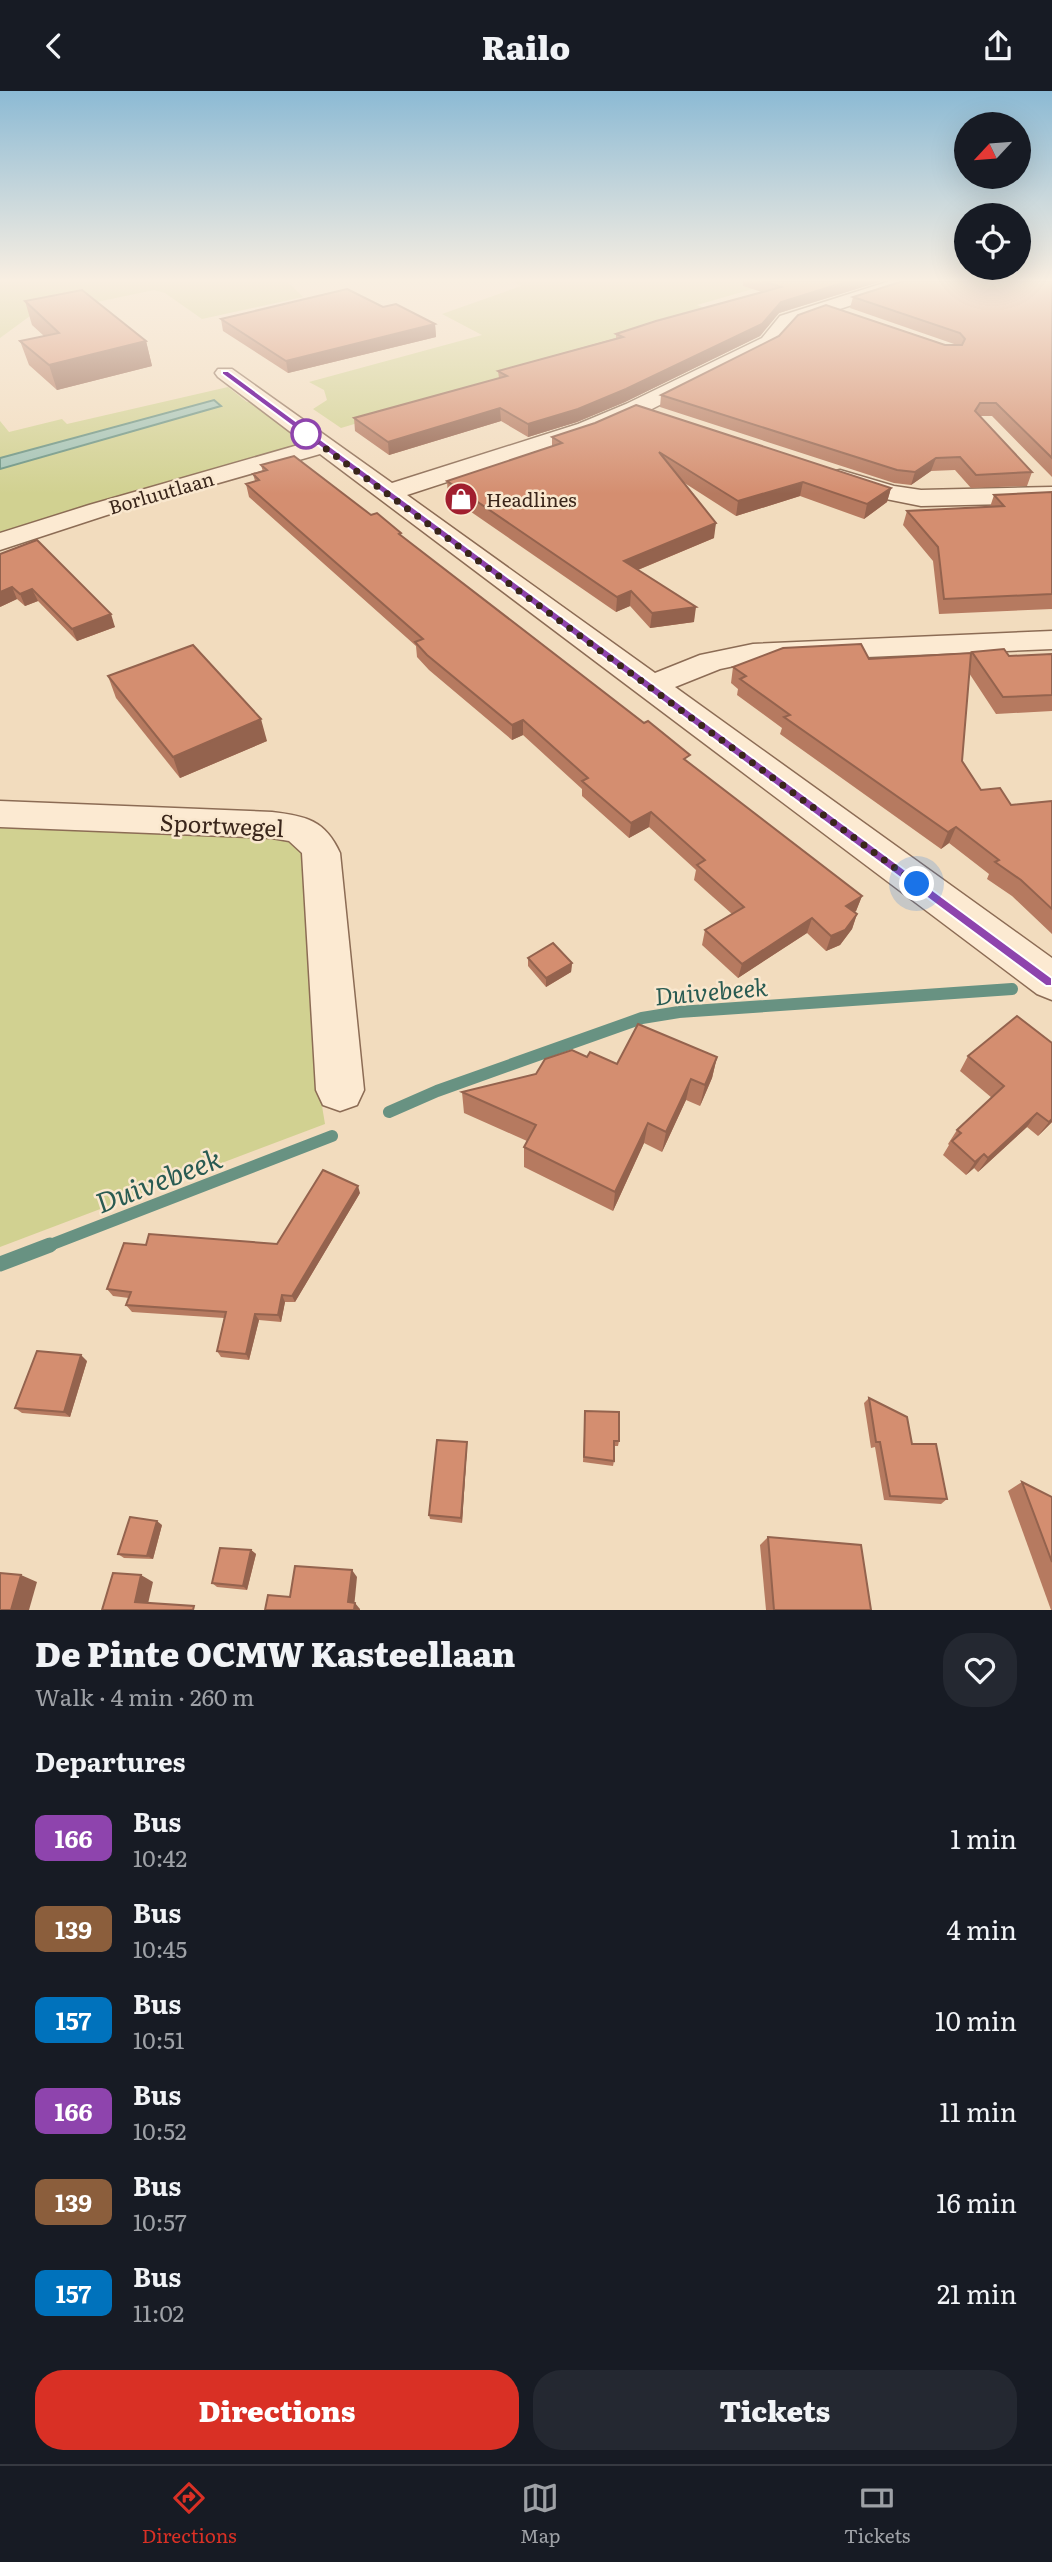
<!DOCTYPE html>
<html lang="en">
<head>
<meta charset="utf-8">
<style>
	:root { --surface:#171b24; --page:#242831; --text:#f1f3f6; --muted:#9ea1a6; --line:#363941; --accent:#d93025 }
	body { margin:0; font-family:Literata,serif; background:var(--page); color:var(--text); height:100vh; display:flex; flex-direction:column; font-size:26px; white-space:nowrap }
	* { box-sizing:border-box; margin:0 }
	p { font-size:23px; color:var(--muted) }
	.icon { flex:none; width:38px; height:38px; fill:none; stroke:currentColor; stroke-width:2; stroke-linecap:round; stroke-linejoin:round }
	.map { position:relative; height:1519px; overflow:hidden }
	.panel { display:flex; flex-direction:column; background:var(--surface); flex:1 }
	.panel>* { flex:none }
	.badge { padding:0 14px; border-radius:10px; font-size:24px; line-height:46px }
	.needle { width:46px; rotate:244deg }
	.tools { position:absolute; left:954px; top:21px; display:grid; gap:14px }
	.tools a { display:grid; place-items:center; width:77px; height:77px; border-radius:50%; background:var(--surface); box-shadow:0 7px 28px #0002; font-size:35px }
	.you { position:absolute; width:35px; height:35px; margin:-18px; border:5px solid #fff; border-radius:50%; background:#1a73e8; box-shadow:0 0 0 10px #1a73e833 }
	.map>.badge { position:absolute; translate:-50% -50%; box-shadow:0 0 0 4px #fff }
	h2 { padding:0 35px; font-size:26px; line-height:63px }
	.round { display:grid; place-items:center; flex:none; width:74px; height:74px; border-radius:28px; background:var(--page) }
	.summary { display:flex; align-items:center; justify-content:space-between; height:119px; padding:0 35px }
	h1 { font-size:33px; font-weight:800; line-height:52px }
	.cta { display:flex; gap:14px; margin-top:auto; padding:14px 35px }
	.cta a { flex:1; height:80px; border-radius:28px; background:var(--accent); color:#fff; font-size:28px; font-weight:800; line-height:80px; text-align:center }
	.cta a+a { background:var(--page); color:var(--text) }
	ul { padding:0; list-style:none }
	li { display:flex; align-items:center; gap:21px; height:91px; padding:0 35px }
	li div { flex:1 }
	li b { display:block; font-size:26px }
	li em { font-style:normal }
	li .badge { min-width:77px; font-weight:700; text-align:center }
	header { display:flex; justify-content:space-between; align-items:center; height:91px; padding:0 35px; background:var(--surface); font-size:32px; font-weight:800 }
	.menu { display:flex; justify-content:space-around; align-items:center; height:98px; border-top:2px solid var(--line); background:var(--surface); font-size:19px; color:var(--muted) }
	.menu a { display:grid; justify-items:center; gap:4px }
	.menu .active { color:var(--accent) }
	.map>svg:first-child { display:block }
	.green { fill:#d1d191 }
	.water { fill:#a2c3b5; stroke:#689282; stroke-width:2 }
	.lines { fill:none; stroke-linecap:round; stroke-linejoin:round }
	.stream-far1 { stroke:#689282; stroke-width:12 }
	.stream { stroke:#689282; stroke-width:15 }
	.minor-casing { stroke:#8c6c55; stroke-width:3 }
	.minor { fill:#fcead2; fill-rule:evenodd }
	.wall { fill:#b67a60 }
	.shaded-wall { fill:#94634e }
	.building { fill:#d48e70; stroke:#94634e; stroke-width:2 }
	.line { fill:#8e44ad; stroke:#fff; stroke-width:2 }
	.walk { stroke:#3a261b; stroke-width:7; stroke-dasharray:0 12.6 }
	.stop-dot { fill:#fff; stroke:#8e44ad; stroke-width:3.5 }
	.labels { text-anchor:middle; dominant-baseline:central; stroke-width:5; stroke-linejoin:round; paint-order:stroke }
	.far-street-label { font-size:19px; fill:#3a261b; stroke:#f9e7ce }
	.far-poi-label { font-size:19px; fill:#3a261b; stroke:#f9e7ce; text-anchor:start }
	.street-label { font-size:23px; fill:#3a261b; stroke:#f9e7ce }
	.water-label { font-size:24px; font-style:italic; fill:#295b52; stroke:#f9e7ce }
	.near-water-label { font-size:28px; font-style:italic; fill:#295b52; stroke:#f9e7ce }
</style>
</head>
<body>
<header><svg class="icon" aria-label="back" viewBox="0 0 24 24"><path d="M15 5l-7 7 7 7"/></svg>Railo<svg class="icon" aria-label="share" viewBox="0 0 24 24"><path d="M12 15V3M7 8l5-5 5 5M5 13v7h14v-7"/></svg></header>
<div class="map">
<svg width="1052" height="1519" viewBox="0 0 1052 1519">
	<rect width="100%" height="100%" fill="#f2dcbe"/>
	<g class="green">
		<polygon points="0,190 287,190 303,206 202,228 165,202 154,199 30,225 0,247"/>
		<polygon points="512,190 781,190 697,214 720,223 341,337 313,318 327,309 324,299 309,291 482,244 442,223 521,195"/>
		<polygon points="228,296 247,311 254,310 304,348 299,357 0,445 0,378 220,315 214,309 0,367 0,330 9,341 62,328 67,333"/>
		<polygon points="0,729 284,744 311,760 315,973 325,1033 0,1156"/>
	</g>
	<polygon class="water" points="214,309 221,315 0,378 0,367"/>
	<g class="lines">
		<g class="stream-far1">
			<polyline points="389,1021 437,1000 642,927 679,921 1012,898"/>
			<polyline points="45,1156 332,1045"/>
		</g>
		<polyline class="stream" points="0,1173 50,1154"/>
		<defs>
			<g id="minor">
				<polygon points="890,190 915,190 913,194 794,233 776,255 642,323 594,343 407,404 655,582 700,564 753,553 1052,540 1052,558 753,571 720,578 675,596 1052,867 1052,909 1037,903 320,363 107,424 0,459 0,442 89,414 305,352 218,286 215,282 218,278 232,278 392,392 578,333 626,313 762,247 780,225"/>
				<polygon points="840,379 894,395 921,399 1052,396 1052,412 921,415 881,407 831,391 828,386 831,381"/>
				<path d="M0 710 272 721C306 725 325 729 340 762L364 999 357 1014 340 1020 323 1014 316 999 302 762 289 750 272 747 0 736Z"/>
			</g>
		</defs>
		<use href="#minor" class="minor-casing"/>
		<use href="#minor" class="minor"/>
	</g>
	<g class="wall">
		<polygon points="743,190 882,190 779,222 760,245 625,311 577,331 528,346 501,330 389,364 355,340 354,327 499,287 498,280 616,247 616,243 762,201 743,195"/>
		<polygon points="1052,190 1052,386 992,325 979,325 1032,381 1027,395 971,397 955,379 931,380 911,394 894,392 660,316 661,304 945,254 957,254 850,217 853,206"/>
		<polygon points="25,210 146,250 152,275 57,299 29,274 20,250 44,245 32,234"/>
		<polygon points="221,228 435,233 436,246 288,282 223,240"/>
		<polygon points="552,346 891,397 887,411 864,428 800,405 736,425 683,391 714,447 638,479 694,531 650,537 630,515 616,521 448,405 447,390 552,356"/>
		<polygon points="261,374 371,424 402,445 689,672 862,805 856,820 854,821 857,823 852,838 840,854 826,860 807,842 738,887 702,854 705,839 732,823 694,789 696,779 649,736 629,747 582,705 582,698 523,644 512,649 429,579 417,566 416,555 249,406 246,393 255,390 253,383 263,381"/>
		<polygon points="1052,401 1052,518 939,523 933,470 903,434 907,420 990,416 994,404"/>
		<polygon points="37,449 115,536 77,550 38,510 25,515 17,508 0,516"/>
		<polygon points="972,561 1009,565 1052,563 1052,620 996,623 969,582 962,670 981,699 1011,714 1052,710 1052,843 1012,805 987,788 989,783 949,752 941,758 780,643 782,637 737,604 738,598 731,592 733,576 869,568 970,566"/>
		<polygon points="108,585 267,650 180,687 116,607"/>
		<polygon points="528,867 572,872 571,881 546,896 528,875"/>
		<polygon points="968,965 1052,1031 1038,1045 1027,1036 978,1081 974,1077 966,1084 943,1064 949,1054 948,1053 957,1039 992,1007 960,980"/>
		<polygon points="587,966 617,973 717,966 712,987 700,1015 686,1009 662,1061 644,1052 613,1120 524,1076 524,1056 527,1050 464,1022 462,1001 536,983"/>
		<polygon points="360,1102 295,1211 285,1211 281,1231 259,1229 249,1269 221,1266 217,1260 224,1227 132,1221 126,1214 129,1207 113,1205 107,1198 146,1154 277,1153"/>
		<polygon points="87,1270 70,1326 22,1322 15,1317"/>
		<polygon points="869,1307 912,1353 947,1408 941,1413 884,1409 875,1356 871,1357 864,1312"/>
		<polygon points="585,1320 619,1350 618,1355 614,1355 614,1370 613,1375 583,1371"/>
		<polygon points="467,1356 462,1432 430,1428 429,1424"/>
		<polygon points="1022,1391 1052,1406 1052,1519 1051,1519 1008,1400"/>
		<polygon points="162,1434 153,1468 124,1467 118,1463"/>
		<polygon points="768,1446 871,1519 766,1519 760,1454"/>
		<polygon points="251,1459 256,1463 247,1499 217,1496 212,1492"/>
	</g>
	<g class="shaded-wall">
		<polygon points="849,190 882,190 779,222 760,245 625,311 577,331 528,346 528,333 781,211"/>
		<polygon points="435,233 436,246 288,282 286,270"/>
		<polygon points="146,250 152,275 57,299 49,274"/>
		<polygon points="500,317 501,330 389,364 388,351"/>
		<polygon points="936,367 931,380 911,394 915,381"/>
		<polygon points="803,391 800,405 736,425 738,410"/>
		<polygon points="891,397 887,411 864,428 867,413"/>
		<polygon points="716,432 714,447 623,485 624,470"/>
		<polygon points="12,496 17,508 0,516 0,501"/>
		<polygon points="32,498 38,510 25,515 20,503"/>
		<polygon points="631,500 630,515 616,521 617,506"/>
		<polygon points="696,516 694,531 650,537 652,522"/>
		<polygon points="111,523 115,536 77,550 72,538"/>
		<polygon points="261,628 267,650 180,687 173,666"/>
		<polygon points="523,629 523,644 512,649 512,634"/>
		<polygon points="651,721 649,736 629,747 631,732"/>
		<polygon points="956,736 949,752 941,758 948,741"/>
		<polygon points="862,805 856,820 841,830 846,815"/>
		<polygon points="857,823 852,838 840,854 826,860 831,845"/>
		<polygon points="812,827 807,842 738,887 742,873"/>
		<polygon points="572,872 571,881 546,896 546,887"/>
		<polygon points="717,966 712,987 700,1015 705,994"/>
		<polygon points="691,988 686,1009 662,1061 666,1041"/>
		<polygon points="1037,1022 1027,1036 978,1081 988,1067"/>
		<polygon points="1052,1028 1052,1031 1038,1045 1049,1031"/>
		<polygon points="648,1032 644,1052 613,1120 615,1101"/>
		<polygon points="984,1063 974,1077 966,1084 975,1071"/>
		<polygon points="358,1095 360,1102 295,1211 292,1205"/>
		<polygon points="282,1204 285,1211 281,1231 278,1224"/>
		<polygon points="255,1223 259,1229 249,1269 246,1263"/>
		<polygon points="81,1264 87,1270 70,1326 64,1321"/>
		<polygon points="467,1351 467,1356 462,1432 461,1427"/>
		<polygon points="157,1430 162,1434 153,1468 147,1465"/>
		<polygon points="251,1459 256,1463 247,1499 243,1495"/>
		<polygon points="352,1479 357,1486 354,1517 348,1511"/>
		<polygon points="21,1484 37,1491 29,1519 11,1519"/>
		<polygon points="141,1484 153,1491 147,1517 135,1511"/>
		<polygon points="355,1512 360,1518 360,1519 354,1519"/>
	</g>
	<g class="building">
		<polygon points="762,190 849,190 781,211 762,233 626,298 578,318 528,333 500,317 388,351 354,327 507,285 498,280 623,246 616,243 656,230 781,196"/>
		<polygon points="903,190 1052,190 1052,367 996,312 980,312 975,320 1032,381 976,384 960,366 936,367 915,381 897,379 661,304 779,245 798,224 826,214 945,254 962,254 965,248 960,242 853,206"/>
		<polygon points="347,198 383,216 396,213 435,233 286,270 221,228"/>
		<polygon points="82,199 146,250 49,274 20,250 59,242 25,210"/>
		<polygon points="636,314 891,397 867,413 803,391 738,410 659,361 716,432 624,470 696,516 652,522 631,500 617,506 447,390 562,352 552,346 595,332"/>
		<polygon points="294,365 371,424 377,422 401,442 399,443 644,632 648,630 690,664 684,668 862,805 846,815 857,823 845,839 831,845 812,827 742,873 705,839 744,816 697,774 705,769 651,721 631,732 582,690 588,687 523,629 512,634 427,564 415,551 423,548 246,393 259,389 253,383 267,379 261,374"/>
		<polygon points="1052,401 1052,503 944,508 938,456 907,420 1004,415 994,404"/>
		<polygon points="37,449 111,523 72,538 32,498 20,503 12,496 0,501 0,463"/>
		<polygon points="861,553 869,568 971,562 962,670 981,699 1000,697 1011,714 1052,710 1052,818 1021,789 995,771 999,769 956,736 948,741 784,626 790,624 740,588 746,585 733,576 783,557"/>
		<polygon points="193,554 261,628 173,666 108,585"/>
		<polygon points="1004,558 1009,565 1052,563 1052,604 1003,606 972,561"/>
		<polygon points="553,852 572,872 546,887 528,867"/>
		<polygon points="1017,925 1052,952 1052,1028 1049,1031 1037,1022 988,1067 984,1063 975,1071 952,1050 961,1042 957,1039 1004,995 968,965"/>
		<polygon points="638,933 717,966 705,994 691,988 666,1041 648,1032 615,1101 524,1056 536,1034 462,1001 536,983 545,968 572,959 587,966 590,961 617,973"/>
		<polygon points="323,1079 358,1095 292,1205 282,1204 278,1224 255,1223 246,1263 217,1260 226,1221 126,1214 131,1201 107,1198 124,1152 146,1154 149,1143 277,1153"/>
		<polygon points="37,1260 81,1264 64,1321 15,1317"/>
		<polygon points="869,1307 907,1326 912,1353 936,1353 947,1408 890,1405 880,1351 876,1351"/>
		<polygon points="585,1320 619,1321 619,1350 614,1350 614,1370 584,1366"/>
		<polygon points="437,1349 467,1351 461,1427 429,1424"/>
		<polygon points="1022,1391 1052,1406 1052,1471"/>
		<polygon points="130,1426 157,1430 147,1465 118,1463"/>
		<polygon points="768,1446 861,1454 871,1519 774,1519"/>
		<polygon points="220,1457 251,1459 243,1495 212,1492"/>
		<polygon points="295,1475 352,1479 348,1511 355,1512 354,1519 265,1519 268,1504 290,1506"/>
		<polygon points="0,1482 21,1484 11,1519 0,1519"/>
		<polygon points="113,1482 141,1484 135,1511 194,1515 193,1519 102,1519"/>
	</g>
	<linearGradient id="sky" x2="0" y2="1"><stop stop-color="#8cbad4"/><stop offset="0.47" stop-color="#f9efe2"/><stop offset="1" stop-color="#f9efe2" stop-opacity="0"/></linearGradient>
	<rect width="1052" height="403" fill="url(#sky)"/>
	<polygon class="line" points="222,280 228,280 1052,887 1052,895 1046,895 222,283"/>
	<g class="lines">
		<polyline class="walk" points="306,343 917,793"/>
	</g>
	<defs>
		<symbol id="shop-disc" viewBox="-11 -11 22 22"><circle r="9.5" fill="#a11f2f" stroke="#f9e7ce"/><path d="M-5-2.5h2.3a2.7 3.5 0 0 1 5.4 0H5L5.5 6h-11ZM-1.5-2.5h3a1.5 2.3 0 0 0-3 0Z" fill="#fff"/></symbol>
	</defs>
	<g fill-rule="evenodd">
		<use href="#shop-disc" x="442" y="389" width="38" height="38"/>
	</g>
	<circle class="stop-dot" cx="306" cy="343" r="14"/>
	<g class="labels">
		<g class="far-street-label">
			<text transform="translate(161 401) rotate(-16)">Borluutlaan</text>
		</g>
		<g class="far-poi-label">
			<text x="486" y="408">Headlines</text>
		</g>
		<g class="street-label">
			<text transform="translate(222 733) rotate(3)">Sportwegel</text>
		</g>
		<g class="water-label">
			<text transform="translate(711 899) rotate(-5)">Duivebeek</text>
		</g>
		<g class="near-water-label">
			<text transform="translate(158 1088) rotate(-21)">Duivebeek</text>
		</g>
	</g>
</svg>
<div class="tools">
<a><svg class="needle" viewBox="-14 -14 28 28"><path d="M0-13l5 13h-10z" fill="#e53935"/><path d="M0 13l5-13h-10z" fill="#9ea1a6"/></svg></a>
<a><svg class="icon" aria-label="locate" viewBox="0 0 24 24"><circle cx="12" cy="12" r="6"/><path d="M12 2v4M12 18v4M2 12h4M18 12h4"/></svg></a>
</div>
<div class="you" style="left:917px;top:793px"></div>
</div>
<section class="panel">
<div class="summary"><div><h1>De Pinte OCMW Kasteellaan</h1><p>Walk · 4 min · 260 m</p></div><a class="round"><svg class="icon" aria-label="heart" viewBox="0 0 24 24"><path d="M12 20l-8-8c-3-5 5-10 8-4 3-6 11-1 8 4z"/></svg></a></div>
<h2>Departures</h2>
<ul>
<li><span class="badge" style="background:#8e44ad;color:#fff">166</span><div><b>Bus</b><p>10:42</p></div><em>1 min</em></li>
<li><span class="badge" style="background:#8b5e3c;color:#fff">139</span><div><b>Bus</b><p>10:45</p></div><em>4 min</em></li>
<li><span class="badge" style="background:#0072bc;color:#fff">157</span><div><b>Bus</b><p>10:51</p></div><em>10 min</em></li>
<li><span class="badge" style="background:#8e44ad;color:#fff">166</span><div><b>Bus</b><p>10:52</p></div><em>11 min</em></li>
<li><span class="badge" style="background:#8b5e3c;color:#fff">139</span><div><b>Bus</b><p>10:57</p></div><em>16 min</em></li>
<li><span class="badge" style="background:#0072bc;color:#fff">157</span><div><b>Bus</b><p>11:02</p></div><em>21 min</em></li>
</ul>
<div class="cta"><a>Directions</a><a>Tickets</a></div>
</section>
<nav class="menu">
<a class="active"><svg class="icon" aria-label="directions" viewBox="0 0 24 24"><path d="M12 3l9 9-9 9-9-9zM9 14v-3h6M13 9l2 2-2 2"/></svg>Directions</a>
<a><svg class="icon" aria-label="map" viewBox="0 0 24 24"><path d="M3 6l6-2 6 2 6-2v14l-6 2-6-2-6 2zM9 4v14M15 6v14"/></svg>Map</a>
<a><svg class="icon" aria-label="tickets" viewBox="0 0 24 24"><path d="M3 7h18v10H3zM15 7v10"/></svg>Tickets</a>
</nav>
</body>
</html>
